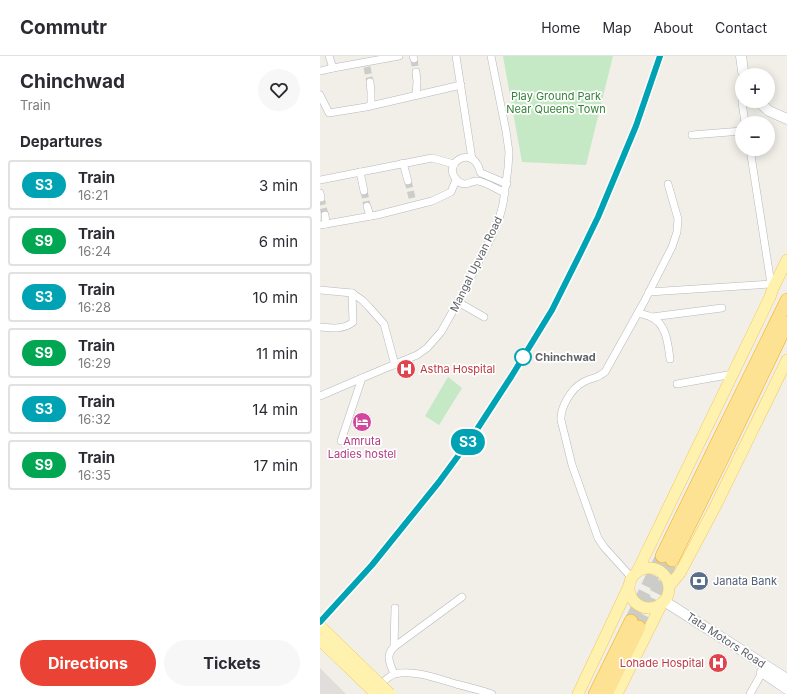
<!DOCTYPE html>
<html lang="en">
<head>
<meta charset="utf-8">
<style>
	:root { --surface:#fff; --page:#f7f7f7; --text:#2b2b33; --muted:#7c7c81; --line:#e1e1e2; --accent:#ea4335 }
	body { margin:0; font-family:Inter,sans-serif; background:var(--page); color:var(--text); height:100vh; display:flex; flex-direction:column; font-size:15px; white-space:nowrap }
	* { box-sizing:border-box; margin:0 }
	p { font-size:13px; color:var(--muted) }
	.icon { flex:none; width:22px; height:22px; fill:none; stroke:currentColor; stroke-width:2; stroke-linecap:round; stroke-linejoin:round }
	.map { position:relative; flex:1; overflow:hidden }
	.details { display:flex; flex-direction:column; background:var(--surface); width:320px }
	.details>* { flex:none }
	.badge { padding:0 8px; border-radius:13px; font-size:14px; line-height:26px }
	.tools { position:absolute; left:415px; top:12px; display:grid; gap:8px }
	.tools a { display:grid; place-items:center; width:40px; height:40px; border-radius:50%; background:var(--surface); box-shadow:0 2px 10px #0003; font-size:20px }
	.map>.badge { position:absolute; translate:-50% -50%; box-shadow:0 0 0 2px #fff }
	h2 { padding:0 20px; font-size:15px; line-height:36px }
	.round { display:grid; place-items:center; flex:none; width:42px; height:42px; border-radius:21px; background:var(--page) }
	.headline { display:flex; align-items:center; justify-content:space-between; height:68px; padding:0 20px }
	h1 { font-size:19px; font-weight:700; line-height:30px }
	.action { display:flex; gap:8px; margin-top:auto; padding:8px 20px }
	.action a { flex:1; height:46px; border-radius:24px; background:var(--accent); color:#fff; font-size:16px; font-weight:700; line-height:46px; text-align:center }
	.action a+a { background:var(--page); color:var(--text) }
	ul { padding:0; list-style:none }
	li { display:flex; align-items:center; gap:12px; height:50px; margin:0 8px 6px; padding:0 12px; border:2px solid var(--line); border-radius:4px }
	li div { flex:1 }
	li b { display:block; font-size:15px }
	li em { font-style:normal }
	li .badge { min-width:44px; font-weight:700; text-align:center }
	header { display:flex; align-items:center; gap:24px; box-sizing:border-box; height:56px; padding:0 20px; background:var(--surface); border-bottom:1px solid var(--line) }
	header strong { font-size:19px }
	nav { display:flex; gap:22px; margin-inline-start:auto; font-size:14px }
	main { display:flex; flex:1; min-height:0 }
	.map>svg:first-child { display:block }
	.industrial { fill:#e0deda }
	.green { fill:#c5e8c5 }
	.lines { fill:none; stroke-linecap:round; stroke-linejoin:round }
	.street-tunnel { stroke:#ccccc8; stroke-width:7; stroke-dasharray:7 3.5; stroke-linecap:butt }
	.highway-tunnel { stroke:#ccccc8; stroke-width:13; stroke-dasharray:13 6; stroke-linecap:butt }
	.street-casing { stroke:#b5b8bc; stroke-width:8 }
	.secondary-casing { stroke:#b6babf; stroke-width:11 }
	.primary-casing { stroke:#f2c960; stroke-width:12 }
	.highway-casing { stroke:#f9ab00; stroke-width:14 }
	.street { stroke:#fff; stroke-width:7 }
	.secondary { stroke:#fff; stroke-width:10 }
	.primary { stroke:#fff2af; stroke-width:11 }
	.highway { stroke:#fde293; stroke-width:13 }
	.rail { stroke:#b6b7b8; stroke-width:2; stroke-dasharray:1 5; stroke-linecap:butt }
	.primary-bridge-casing { stroke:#f2c960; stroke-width:12; stroke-linecap:butt }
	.primary-bridge { stroke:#fff2af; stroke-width:11 }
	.line-casing { stroke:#fff; stroke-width:9 }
	.line { stroke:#00a3b4; stroke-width:6 }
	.stop-dot { fill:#fff; stroke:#00a3b4; stroke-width:2 }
	.labels { text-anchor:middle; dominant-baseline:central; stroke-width:3.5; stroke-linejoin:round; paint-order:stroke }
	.park-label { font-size:11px; fill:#348238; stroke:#fff }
	.street-label { font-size:11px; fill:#5f6368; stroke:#fff }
	.stop-label { font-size:11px; font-weight:bold; fill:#5f6368; stroke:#fff; text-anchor:start }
	.health-label { font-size:11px; fill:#be3a42; stroke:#fff; text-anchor:start }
	.hotel-label { font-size:11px; fill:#b23c85; stroke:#fff }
	.service-label { font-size:11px; fill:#4e5e75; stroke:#fff; text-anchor:start }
</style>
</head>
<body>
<header>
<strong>Commutr</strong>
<nav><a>Home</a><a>Map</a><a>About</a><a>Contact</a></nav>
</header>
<main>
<section class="details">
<div class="headline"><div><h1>Chinchwad</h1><p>Train</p></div><a class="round"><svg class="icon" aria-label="heart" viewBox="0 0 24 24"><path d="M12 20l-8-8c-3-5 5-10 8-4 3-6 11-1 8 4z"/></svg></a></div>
<h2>Departures</h2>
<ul>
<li><span class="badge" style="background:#00a3b4;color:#fff">S3</span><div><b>Train</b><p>16:21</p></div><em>3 min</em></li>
<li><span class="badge" style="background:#00a651;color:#fff">S9</span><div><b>Train</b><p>16:24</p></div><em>6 min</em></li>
<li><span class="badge" style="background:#00a3b4;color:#fff">S3</span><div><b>Train</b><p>16:28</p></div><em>10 min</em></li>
<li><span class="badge" style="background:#00a651;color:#fff">S9</span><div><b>Train</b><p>16:29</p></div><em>11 min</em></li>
<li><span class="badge" style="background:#00a3b4;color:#fff">S3</span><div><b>Train</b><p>16:32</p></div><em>14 min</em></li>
<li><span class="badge" style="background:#00a651;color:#fff">S9</span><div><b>Train</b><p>16:35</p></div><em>17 min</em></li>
</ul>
<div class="action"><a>Directions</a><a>Tickets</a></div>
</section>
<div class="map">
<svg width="467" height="638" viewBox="0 0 467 638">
	<rect width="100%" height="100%" fill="#f1efe8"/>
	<polygon class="industrial" points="0,612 26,638 0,638"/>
	<g class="green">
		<polygon points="183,0 293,0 266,109 202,106"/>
		<polygon points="128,321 142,332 119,369 105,360"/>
	</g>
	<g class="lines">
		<g class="street-tunnel">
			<polyline points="94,3 96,16"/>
			<polyline points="47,11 50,26"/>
			<polyline points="88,125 92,142"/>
			<polyline points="44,135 47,150"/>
			<polyline points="1,142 5,159"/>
		</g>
		<g class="highway-tunnel">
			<polyline points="311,565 342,500"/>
			<polyline points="319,571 352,504"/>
		</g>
		<defs>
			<g id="street">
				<polyline points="9,0 13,12 79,0"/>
				<polyline points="93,0 94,3"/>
				<polyline points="136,0 152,103"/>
				<polyline points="0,15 13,12"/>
				<polyline points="96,16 97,26 96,39"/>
				<polyline points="50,26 51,36 51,49"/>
				<polyline points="0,39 9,57 46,51 141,29"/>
				<polyline points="422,39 422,46 425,67"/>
				<polyline points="372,79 422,75"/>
				<polyline points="430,93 451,228 453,232"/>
				<polyline points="83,107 88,125"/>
				<polyline points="40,116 44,135"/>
				<polyline points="0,124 112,102 134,108"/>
				<polyline points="0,137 1,142"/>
				<path d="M185 137C178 134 163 124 156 125 149 126 143 132 136 123 123 108 148 92 157 108 159 110 159 114 161 117L187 128"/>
				<polyline points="47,150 50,160"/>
				<polyline points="5,159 6,168"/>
				<polyline points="0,169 57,159 112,145 131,136 136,124"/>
				<polyline points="0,234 32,237 42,244 49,251 64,268 75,309"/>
				<polyline points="329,236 451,228"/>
				<polyline points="138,246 164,261"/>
				<path d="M318 257C322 258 327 259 331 261 347 268 348 289 350 303"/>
				<polyline points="332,261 402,252"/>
				<path d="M0 271C11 272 24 274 33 266L32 237"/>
				<polyline points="357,328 413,318"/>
				<polyline points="0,340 42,322 97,299 107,292 121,276 138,246 171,182 179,163 183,148 188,112 189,96 186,75 171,0"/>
				<polyline points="21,385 42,322"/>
				<path d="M312 522 284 491 278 482 252 409 241 364C240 352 251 333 262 327 266 324 271 323 277 321 279 320 282 318 285 316L324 246 352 191 357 176 358 163 348 128"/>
				<polyline points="74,591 75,552"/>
				<path d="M74 618C70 607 65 600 74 591L142 541"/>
				<path d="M59 631C63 626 68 620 75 618 93 613 119 623 136 628 148 631 160 634 172 638"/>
				<polyline points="430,638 444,613"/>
			</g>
			<g id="secondary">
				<polyline points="421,0 423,15 425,19"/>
				<polyline points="438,45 449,55 467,63"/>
				<polyline points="344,545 467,623"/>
				<polyline points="442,616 467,633"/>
			</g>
			<g id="primary">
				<circle cx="329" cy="532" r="20"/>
				<polyline points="317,516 450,241 453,232 467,204"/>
				<polyline points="349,530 360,517 395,451 467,304"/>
				<polyline points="258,638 309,530"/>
				<polyline points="297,638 342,547"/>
			</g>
			<g id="highway">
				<polyline points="342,500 467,244"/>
				<polyline points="352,504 398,411 467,267"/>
				<polyline points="275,638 311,565"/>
				<polyline points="286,638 319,571"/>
			</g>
		</defs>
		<use href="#street" class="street-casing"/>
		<use href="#secondary" class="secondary-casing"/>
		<use href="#primary" class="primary-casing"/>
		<use href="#highway" class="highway-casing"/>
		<use href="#street" class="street"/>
		<use href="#secondary" class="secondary"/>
		<use href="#primary" class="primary"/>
		<use href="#highway" class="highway"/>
		<polyline class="rail" points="0,566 52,509 119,426 152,381 191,321 232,254 262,194 278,161 317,70 340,0"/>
		<defs>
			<g id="primary-bridge">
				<polyline points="0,570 70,638"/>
				<polyline points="0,584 56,638"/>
			</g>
		</defs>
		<use href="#primary-bridge" class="primary-bridge-casing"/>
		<use href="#primary-bridge" class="primary-bridge"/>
	</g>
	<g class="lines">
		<defs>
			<polyline id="line" points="0,566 52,509 119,426 152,381 191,321 232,254 262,194 278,161 316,70 340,0"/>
		</defs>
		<use href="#line" class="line-casing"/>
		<use href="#line" class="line"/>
	</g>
	<defs>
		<symbol id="hospital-disc" viewBox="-11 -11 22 22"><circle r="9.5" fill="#e0444e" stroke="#fff"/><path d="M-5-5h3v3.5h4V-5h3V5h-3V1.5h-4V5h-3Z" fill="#fff"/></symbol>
		<symbol id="hotel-disc" viewBox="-11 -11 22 22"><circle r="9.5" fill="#d1479c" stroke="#fff"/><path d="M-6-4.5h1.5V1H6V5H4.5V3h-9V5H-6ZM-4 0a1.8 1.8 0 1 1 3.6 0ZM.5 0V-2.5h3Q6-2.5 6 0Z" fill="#fff"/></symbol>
		<symbol id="bank-disc" viewBox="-11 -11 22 22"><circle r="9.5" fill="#5c6f8a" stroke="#fff"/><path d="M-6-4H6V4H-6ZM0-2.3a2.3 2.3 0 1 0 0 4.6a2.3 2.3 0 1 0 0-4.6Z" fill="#fff"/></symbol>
	</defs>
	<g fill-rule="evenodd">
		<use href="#hospital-disc" x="75" y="302" width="22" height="22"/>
		<use href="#hotel-disc" x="31" y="355" width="22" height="22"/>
		<use href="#bank-disc" x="368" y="514" width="22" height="22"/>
		<use href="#hospital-disc" x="387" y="596" width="22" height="22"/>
	</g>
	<circle class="stop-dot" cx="203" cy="301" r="8"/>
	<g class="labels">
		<g class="park-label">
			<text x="236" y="40">Play Ground Park<tspan x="236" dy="13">Near Queens Town</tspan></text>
		</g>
		<g class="street-label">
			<text transform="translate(156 208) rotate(-64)">Mangal Upvan Road</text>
			<text transform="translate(406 584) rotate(33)">Tata Motors Road</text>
		</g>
		<g class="stop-label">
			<text x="215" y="301">Chinchwad</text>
		</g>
		<g class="health-label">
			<text x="100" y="313">Astha Hospital</text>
			<text x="384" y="607" text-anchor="end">Lohade Hospital</text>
		</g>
		<g class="hotel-label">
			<text x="42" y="385">Amruta<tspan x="42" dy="13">Ladies hostel</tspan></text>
		</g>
		<g class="service-label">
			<text x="393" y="525">Janata Bank</text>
		</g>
	</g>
</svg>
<div class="tools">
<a>+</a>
<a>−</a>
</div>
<b class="badge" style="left:148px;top:386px;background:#00a3b4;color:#fff">S3</b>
</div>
</main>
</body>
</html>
